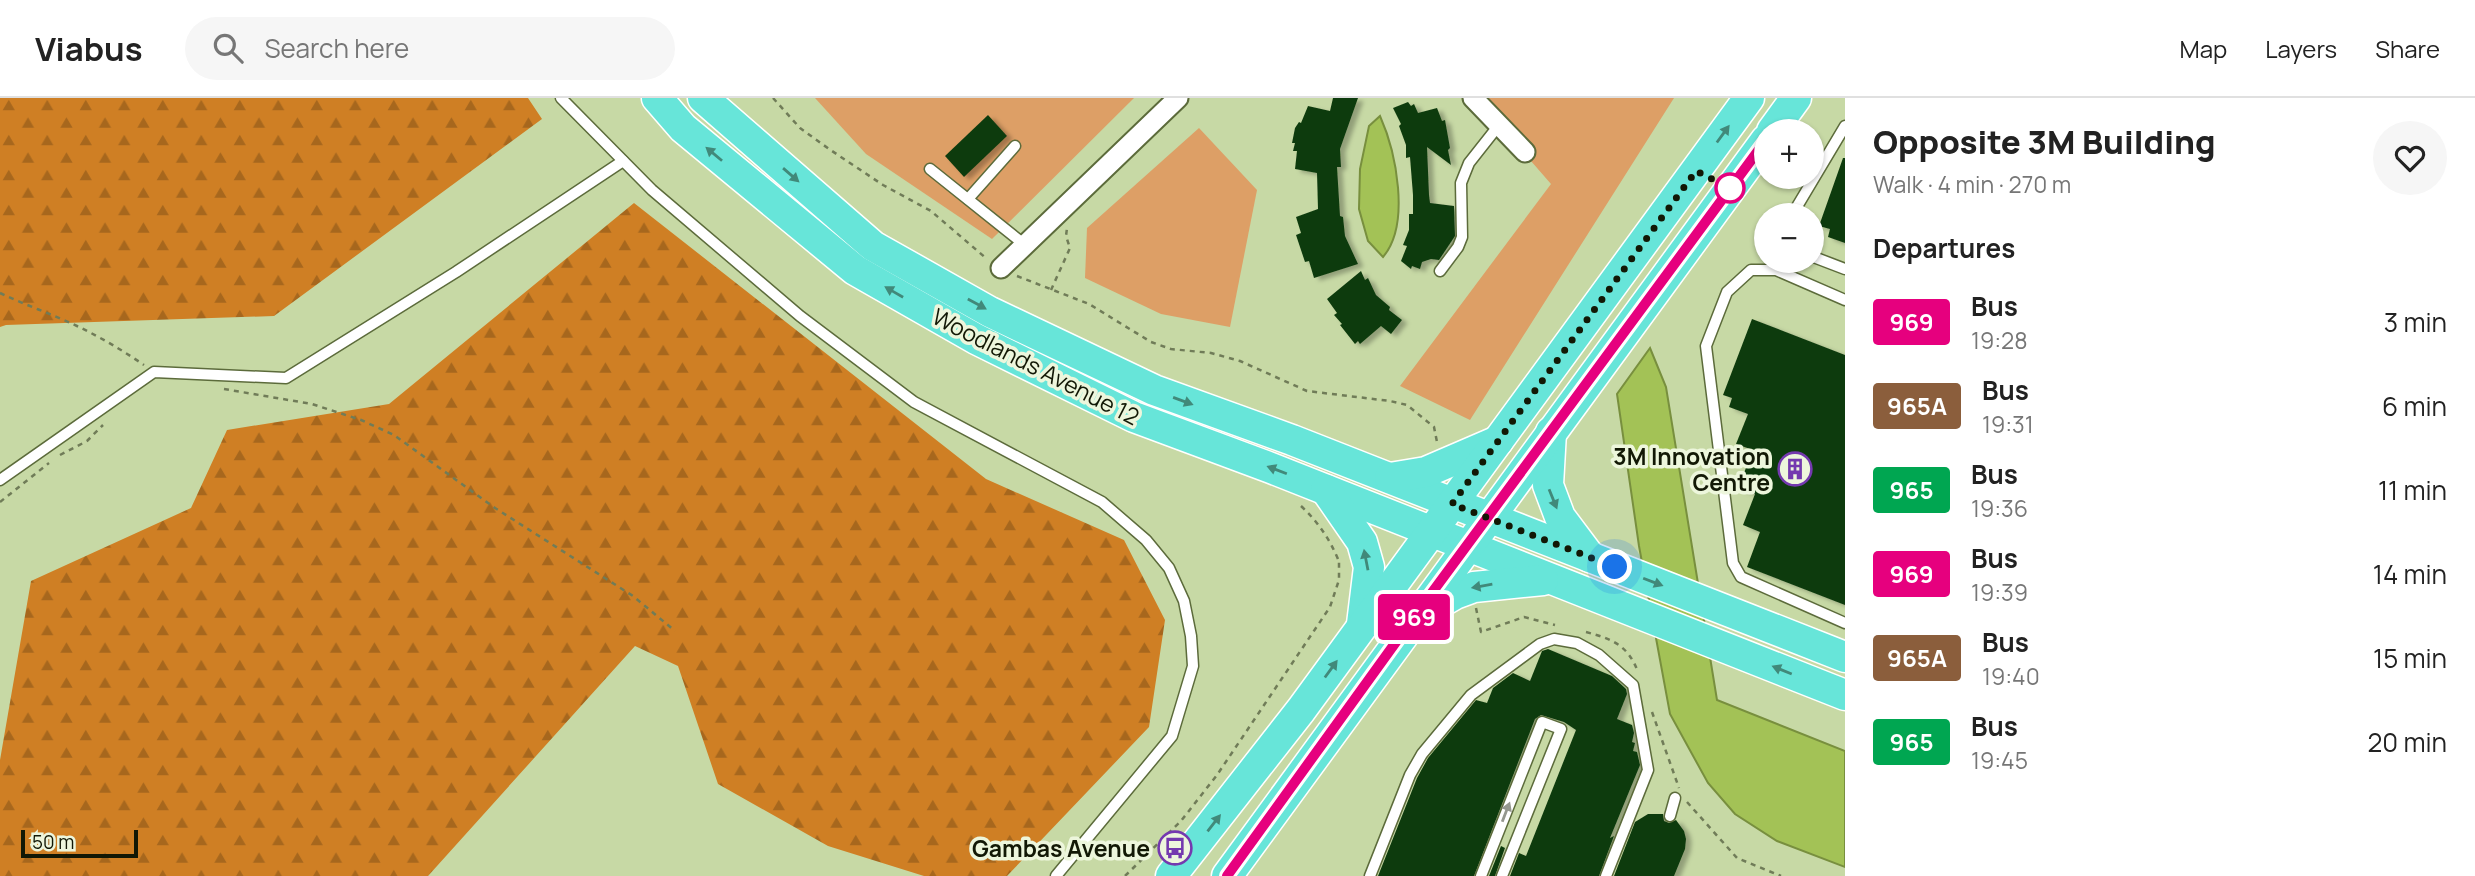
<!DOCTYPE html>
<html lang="en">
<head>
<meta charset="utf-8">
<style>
	:root { --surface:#fff; --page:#f6f6f6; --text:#222; --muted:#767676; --line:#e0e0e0 }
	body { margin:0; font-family:Manrope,sans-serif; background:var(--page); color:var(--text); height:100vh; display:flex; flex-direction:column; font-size:26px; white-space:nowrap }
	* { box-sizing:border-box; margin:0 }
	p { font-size:23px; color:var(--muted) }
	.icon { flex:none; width:38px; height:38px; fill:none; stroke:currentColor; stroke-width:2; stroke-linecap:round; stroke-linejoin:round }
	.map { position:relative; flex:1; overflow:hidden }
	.drawer { display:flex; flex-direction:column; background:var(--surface); width:630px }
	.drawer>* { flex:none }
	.badge { padding:0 14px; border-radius:5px; font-size:24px; line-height:46px }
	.buttons { position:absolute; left:1754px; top:21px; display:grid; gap:14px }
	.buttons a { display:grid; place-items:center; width:70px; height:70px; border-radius:50%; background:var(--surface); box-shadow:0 2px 5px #0004; font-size:35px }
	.scale { position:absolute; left:21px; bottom:18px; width:117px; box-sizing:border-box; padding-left:7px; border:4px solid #121805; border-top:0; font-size:19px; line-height:24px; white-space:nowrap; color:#121805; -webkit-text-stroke:5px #edf6dc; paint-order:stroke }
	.you { position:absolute; width:35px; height:35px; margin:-18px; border:5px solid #fff; border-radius:50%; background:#1a73e8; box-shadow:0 0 0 10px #1a73e833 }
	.map>.badge { position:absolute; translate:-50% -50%; box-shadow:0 0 0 4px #fff }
	h2 { padding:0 28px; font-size:26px; line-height:63px }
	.round { display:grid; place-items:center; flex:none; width:74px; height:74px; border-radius:37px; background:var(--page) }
	.overview { display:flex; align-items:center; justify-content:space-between; height:119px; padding:0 28px }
	h1 { font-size:33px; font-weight:800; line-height:52px }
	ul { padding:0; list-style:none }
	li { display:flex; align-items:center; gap:21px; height:84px; padding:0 28px }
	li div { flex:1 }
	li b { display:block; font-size:26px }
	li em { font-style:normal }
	li .badge { min-width:77px; font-weight:700; text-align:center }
	header { display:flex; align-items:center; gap:42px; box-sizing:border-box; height:98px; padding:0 35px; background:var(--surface); border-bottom:2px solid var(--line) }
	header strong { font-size:33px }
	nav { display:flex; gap:38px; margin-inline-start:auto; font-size:24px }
	.search { width:490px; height:63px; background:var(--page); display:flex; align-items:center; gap:18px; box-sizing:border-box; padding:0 24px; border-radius:38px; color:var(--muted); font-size:26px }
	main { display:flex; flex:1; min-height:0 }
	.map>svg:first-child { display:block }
	.green { fill:#dd9f66 }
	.forest { fill:url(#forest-firs) }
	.water { fill:#a3c256; stroke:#788f3e; stroke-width:2 }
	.building { fill:#113b10; filter:url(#shadow) }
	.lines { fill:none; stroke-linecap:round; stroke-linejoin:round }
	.service-casing { stroke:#5c6b3b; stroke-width:13 }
	.minor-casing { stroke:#5c6b3b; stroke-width:23 }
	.primary-casing { stroke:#fff; stroke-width:33 }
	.path { stroke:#707c58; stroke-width:2.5; stroke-dasharray:5 5; stroke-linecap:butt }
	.service { stroke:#fff; stroke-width:10 }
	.minor { stroke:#fff; stroke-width:19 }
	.primary { stroke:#67e5d9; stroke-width:30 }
	.oneway { fill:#41897a }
	.oneway2 { fill:#94978e }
	.line-casing { stroke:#fff; stroke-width:16 }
	.line { stroke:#e6007e; stroke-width:10 }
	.walk { stroke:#121805; stroke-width:7; stroke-dasharray:0 12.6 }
	.stop-dot { fill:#fff; stroke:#e6007e; stroke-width:3.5 }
	.labels { text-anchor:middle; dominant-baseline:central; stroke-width:7; stroke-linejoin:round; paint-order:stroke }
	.street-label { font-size:23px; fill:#121805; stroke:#edf6dc }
	.poi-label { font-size:23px; font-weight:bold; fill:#121805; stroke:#edf6dc; text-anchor:end }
</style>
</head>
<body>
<header>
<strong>Viabus</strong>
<div class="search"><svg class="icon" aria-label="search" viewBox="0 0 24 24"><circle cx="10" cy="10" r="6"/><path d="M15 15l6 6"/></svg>Search here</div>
<nav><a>Map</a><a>Layers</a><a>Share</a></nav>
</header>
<main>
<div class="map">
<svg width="1845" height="778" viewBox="0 0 1845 778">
	<defs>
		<pattern id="forest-firs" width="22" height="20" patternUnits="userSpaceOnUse" patternTransform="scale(1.75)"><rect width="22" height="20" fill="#cf7f24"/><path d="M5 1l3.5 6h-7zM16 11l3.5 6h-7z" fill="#a7671d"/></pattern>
		<filter id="shadow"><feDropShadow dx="5.5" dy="3" stdDeviation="2" flood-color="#0004"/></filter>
	</defs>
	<rect width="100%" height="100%" fill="#c7d9a5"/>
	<g class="green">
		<polygon points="815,0 1134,0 992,141 866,56"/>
		<polygon points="1476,0 1674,0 1470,322 1400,288 1551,86"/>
		<polygon points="1199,30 1257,92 1230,229 1161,216 1085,180 1087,130"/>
	</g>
	<g class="forest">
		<polygon points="0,0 528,0 542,21 274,218 6,227 0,229"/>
		<polygon points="634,105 986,381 1124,442 1165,522 1149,629 1007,778 924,778 828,748 718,686 678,568 635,548 428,778 0,778 0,662 31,483 191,410 227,332 389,306"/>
	</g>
	<g class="water">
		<path d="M1380 18C1396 54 1411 126 1383 159L1368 143 1359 111 1360 71 1369 28Z"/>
		<polygon points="1650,250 1666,289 1717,602 1845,653 1845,769 1777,743 1735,716 1708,685 1670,616 1639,448 1617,296"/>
	</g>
	<g class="building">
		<polygon points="1333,0 1358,0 1340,51 1341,69 1337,69 1340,118 1343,119 1345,138 1358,166 1314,180 1309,163 1305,164 1296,137 1301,135 1296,119 1318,111 1317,75 1295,71 1297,53 1293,53 1295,45 1292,45 1295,30 1299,24 1301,25 1308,8 1330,13"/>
		<polygon points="1408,4 1411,8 1414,6 1418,15 1437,10 1442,23 1445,22 1450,50 1448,52 1451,67 1427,49 1429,97 1430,105 1454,108 1455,138 1439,162 1431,161 1422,164 1420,171 1412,168 1411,171 1401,163 1407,148 1403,147 1409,132 1409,116 1413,116 1413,97 1410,59 1406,60 1406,47 1399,28 1401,26 1393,10"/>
		<polygon points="988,17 1007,38 964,79 945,58"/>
		<polygon points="1843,60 1845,60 1845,145 1828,139 1830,131 1819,128"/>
		<polygon points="1361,173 1365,182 1368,180 1376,197 1390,209 1389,212 1402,222 1391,236 1381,228 1360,246 1358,243 1355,246 1340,227 1342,226 1334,217 1337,215 1327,201"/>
		<polygon points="1752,221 1845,257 1845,507 1747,469 1760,434 1743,427 1755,396 1738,390 1753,352 1736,346 1748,316 1729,309 1732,300 1723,297"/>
		<polygon points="1548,551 1612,578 1626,591 1627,596 1617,621 1632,627 1634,635 1632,644 1635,645 1633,653 1637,654 1640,667 1610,740 1614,738 1599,778 1510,778 1519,755 1526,758 1576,632 1564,624 1541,617 1535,621 1474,778 1378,778 1417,680 1428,660 1476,602 1487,605 1493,590 1513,575 1530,583 1542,553"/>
		<polygon points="1648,716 1663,716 1664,723 1669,725 1676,722 1684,733 1686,741 1685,751 1674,778 1614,778 1635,724"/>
		<polygon points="1501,748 1505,750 1495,778 1489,778"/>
	</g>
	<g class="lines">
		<defs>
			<g id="service">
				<polyline points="561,0 652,92 800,218 914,304 1102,404 1146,442 1169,470 1184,503 1191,538 1193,568 1172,638 1056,778"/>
				<polyline points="930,71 1025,147"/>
				<polyline points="968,101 1015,48"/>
				<polyline points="1792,117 1845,28"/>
				<polyline points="1811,158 1845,171"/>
				<polyline points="1440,173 1458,149 1462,139 1461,85 1469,65 1499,27"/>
				<polyline points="1845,202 1776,172 1751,172 1727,194 1706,248 1733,465 1741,479 1845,525"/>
				<polyline points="0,382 154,274 286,280 456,174 623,63"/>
				<polyline points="1670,718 1675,700"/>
				<polyline points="1370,778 1410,677 1422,656 1471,597 1540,546 1554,541 1577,545 1599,557 1633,587 1648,672 1606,778"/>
				<polyline points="1481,778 1542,624 1561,631 1502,778"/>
			</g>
			<g id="minor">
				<polyline points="1473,0 1525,54"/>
				<polyline points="1001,170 1178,0"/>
			</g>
			<g id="primary">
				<polyline points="657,0 683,30 855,172 976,241 1134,319 1271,370 1845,597"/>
				<polyline points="703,0 873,148 990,214 1154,292 1292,342 1845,559"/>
				<polyline points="1772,33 1796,0"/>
				<polyline points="1551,334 1548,387 1560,419 1590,459"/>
				<polyline points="1390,380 1426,374 1498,343"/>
				<polyline points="1326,392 1362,444 1369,469 1362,526"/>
				<polyline points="1424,514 1455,496 1474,489 1543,482"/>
				<polyline points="1171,778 1301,612 1749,0"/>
				<polyline points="1227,778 1766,42"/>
			</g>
		</defs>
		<use href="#service" class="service-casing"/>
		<use href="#minor" class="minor-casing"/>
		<use href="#primary" class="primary-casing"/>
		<g class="path">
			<polyline points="773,0 800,30 829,51 883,87 931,113 987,161"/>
			<polyline points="1017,178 1089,206 1151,244 1171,251 1211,255 1240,263 1307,293 1390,303 1407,307 1434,329 1437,344"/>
			<polyline points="1051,192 1070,150 1066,138 1067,130"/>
			<path d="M0 195C25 207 52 216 77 228 100 239 122 252 144 267"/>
			<polyline points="224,291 312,306 361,322 394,337 495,410 633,498 675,533"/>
			<polyline points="60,357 87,343 103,327"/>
			<polyline points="0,404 49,365"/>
			<path d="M1301 408C1318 424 1329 440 1338 461"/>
			<polyline points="1476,510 1481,534 1524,519 1555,527"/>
			<path d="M1586 534C1612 541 1628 547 1638 574"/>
			<polyline points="1652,614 1679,690"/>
			<polyline points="1687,704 1737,760 1781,778"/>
			<polyline points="1125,778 1181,723 1217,677 1330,509 1339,482 1339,461"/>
		</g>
		<use href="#service" class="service"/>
		<use href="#minor" class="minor"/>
		<use href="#primary" class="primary"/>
	</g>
	<defs><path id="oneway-solid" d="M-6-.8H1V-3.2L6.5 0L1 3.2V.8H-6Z" transform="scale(1.75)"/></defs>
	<g class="oneway">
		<use href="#oneway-solid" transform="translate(1723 36) rotate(-54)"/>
		<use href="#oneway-solid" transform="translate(714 56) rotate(-140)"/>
		<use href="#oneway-solid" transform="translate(791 77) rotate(41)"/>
		<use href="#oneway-solid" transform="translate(894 194) rotate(-150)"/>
		<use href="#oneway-solid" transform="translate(977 206) rotate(29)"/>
		<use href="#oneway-solid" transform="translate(1183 303) rotate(20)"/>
		<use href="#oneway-solid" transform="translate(1277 372) rotate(-159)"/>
		<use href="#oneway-solid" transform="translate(1553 401) rotate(68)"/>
		<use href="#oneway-solid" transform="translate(1366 462) rotate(-101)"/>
		<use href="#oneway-solid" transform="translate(1653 484) rotate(21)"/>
		<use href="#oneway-solid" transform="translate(1482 488) rotate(170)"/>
		<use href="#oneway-solid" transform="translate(1331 571) rotate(-54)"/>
		<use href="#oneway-solid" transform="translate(1782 572) rotate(-158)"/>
		<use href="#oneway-solid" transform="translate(1214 725) rotate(-52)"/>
	</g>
	<use class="oneway2" href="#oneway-solid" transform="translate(1506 714) rotate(-69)"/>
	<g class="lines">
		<defs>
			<polyline id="line" points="1227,778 1414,519 1766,42"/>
		</defs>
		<use href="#line" class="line-casing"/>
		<use href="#line" class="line"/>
		<polyline class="walk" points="1615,469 1452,406 1696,73 1730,90"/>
	</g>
	<defs>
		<symbol id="building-ring" viewBox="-11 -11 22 22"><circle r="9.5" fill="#edf6dc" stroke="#7439af" stroke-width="1.5"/><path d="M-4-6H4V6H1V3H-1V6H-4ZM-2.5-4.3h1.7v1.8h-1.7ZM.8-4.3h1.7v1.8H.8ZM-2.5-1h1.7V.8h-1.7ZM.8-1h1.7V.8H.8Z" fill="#7439af"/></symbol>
		<symbol id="bus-ring" viewBox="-11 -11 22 22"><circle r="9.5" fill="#edf6dc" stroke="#7439af" stroke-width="1.5"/><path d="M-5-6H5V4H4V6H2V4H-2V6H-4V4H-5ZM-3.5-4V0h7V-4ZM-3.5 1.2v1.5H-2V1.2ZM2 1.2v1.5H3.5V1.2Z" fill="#7439af"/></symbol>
	</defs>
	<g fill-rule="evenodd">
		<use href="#building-ring" x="1776" y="352" width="38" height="38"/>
		<use href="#bus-ring" x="1156" y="731" width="38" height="38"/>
	</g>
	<circle class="stop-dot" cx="1730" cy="90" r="14"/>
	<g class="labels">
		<g class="street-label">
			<text transform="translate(1036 268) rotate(27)">Woodlands Avenue 12</text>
		</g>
		<g class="poi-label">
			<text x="1770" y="358">3M Innovation<tspan x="1770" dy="26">Centre</tspan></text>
			<text x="1150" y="750">Gambas Avenue</text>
		</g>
	</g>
</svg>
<div class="buttons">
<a>+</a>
<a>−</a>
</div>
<div class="scale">50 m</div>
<div class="you" style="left:1615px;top:469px"></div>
<b class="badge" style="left:1414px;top:519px;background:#e6007e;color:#fff">969</b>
</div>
<section class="drawer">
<div class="overview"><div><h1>Opposite 3M Building</h1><p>Walk · 4 min · 270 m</p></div><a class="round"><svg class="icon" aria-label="heart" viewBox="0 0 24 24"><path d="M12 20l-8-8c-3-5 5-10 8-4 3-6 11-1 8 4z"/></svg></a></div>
<h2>Departures</h2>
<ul>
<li><span class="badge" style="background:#e6007e;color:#fff">969</span><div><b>Bus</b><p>19:28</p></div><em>3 min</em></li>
<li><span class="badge" style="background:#8b5e3c;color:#fff">965A</span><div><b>Bus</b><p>19:31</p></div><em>6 min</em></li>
<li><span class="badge" style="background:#00a651;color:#fff">965</span><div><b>Bus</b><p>19:36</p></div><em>11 min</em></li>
<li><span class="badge" style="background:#e6007e;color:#fff">969</span><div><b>Bus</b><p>19:39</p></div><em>14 min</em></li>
<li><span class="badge" style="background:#8b5e3c;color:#fff">965A</span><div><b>Bus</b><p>19:40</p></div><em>15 min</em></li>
<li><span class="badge" style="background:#00a651;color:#fff">965</span><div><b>Bus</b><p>19:45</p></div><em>20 min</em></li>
</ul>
</section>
</main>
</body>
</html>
